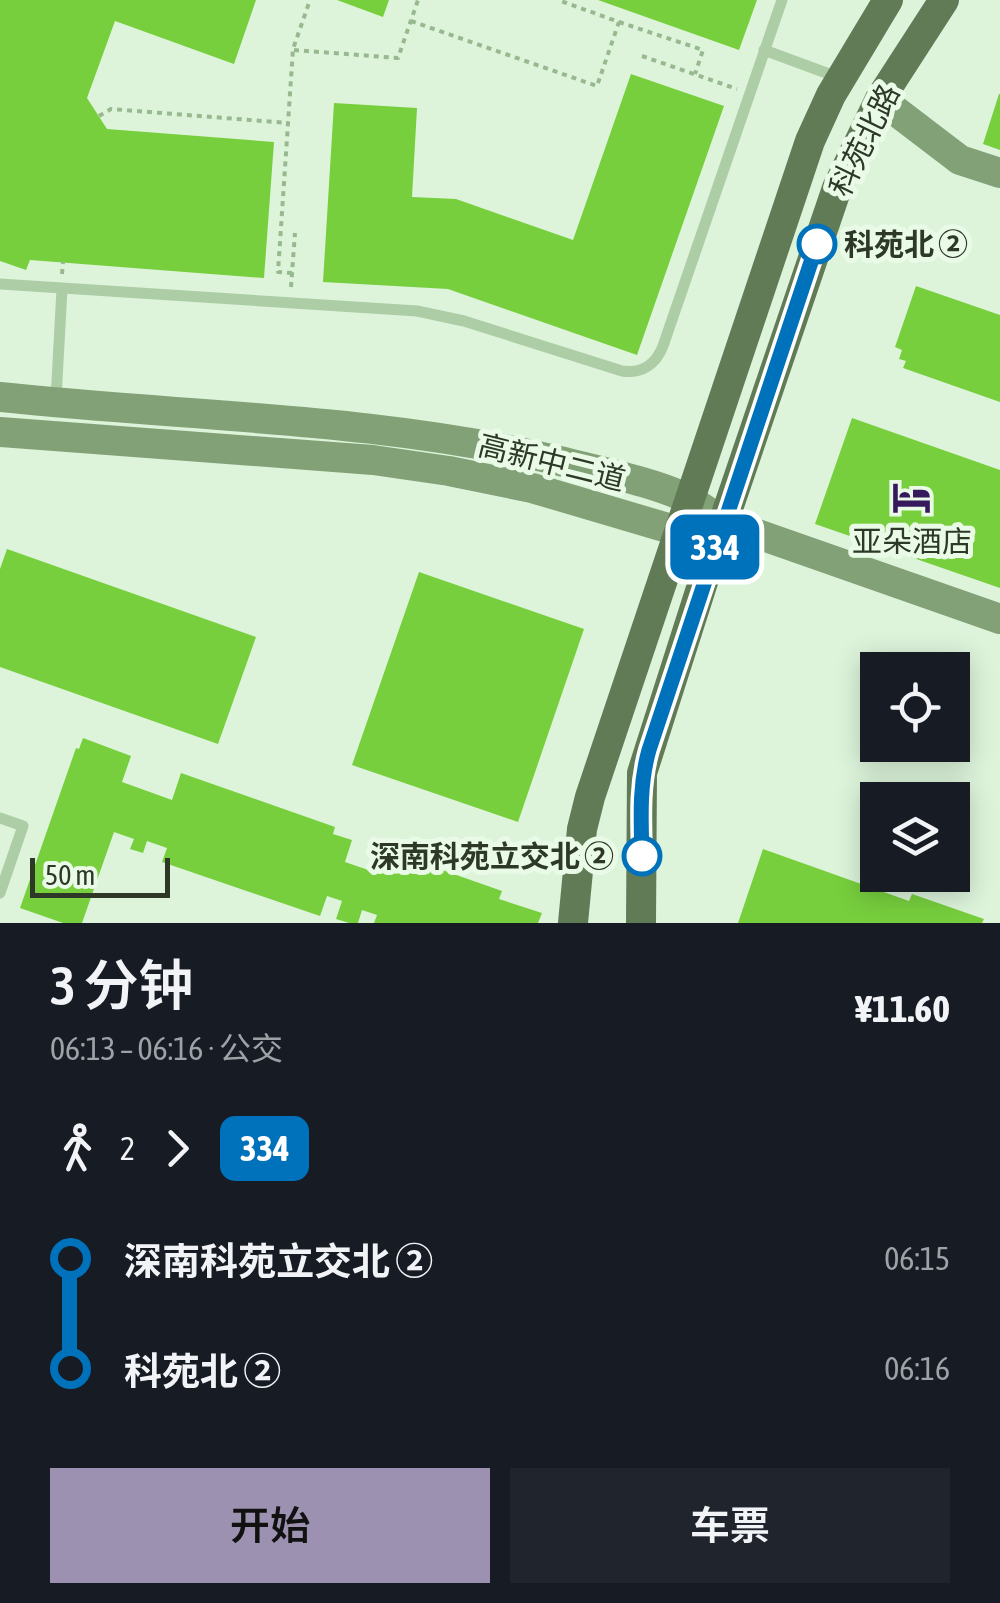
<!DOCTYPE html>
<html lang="zh">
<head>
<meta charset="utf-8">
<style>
	:root { --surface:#171b24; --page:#20242c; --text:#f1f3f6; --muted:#9ea1a6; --accent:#9d91b1 }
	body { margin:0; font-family:"Asap Condensed","Noto Sans SC",sans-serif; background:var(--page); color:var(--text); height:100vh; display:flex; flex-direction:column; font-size:38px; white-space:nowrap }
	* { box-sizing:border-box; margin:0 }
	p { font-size:32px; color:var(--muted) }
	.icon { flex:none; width:55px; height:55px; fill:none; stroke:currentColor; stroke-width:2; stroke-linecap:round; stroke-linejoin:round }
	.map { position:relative; height:923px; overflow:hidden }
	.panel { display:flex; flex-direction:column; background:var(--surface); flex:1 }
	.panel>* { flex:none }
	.badge { padding:0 20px; border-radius:15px; font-size:35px; line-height:65px }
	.tools { position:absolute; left:860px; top:652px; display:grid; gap:20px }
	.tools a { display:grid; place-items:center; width:110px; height:110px; border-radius:0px; background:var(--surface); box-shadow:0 5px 25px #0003; font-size:50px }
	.scale { position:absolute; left:30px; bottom:25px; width:140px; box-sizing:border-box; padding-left:10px; border:5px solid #2d3827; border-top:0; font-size:28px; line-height:35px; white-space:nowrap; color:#2d3827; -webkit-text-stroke:8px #e9fbe7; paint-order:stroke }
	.map>.badge { position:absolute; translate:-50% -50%; box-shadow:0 0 0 5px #fff }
	.legs { display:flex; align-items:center; gap:15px; height:110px; padding:0 50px; font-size:32px }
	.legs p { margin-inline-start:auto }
	.headline { display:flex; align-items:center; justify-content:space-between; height:170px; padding:0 50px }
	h1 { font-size:55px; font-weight:600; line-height:75px }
	.primary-button { display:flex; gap:20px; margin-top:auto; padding:20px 50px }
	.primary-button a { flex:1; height:115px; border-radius:0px; background:var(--accent); color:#111; font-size:40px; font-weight:600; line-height:115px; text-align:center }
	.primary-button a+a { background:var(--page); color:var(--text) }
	ul { padding:0 50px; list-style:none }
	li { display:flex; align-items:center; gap:35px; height:110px; font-size:38px }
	li i { display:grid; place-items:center; width:15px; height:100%; margin:0 12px; background:currentColor }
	li i::after { content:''; width:25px; height:25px; margin:-12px; border:8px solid; border-radius:50%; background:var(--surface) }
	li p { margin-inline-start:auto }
	li:first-child i { background:linear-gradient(#0000 50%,currentColor 0) }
	li:last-child i { background:linear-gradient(currentColor 50%,#0000 0) }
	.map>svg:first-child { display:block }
	.building { fill:#77cf3d }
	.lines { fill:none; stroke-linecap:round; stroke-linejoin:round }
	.path { stroke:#98b990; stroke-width:4; stroke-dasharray:5 5; stroke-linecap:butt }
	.lane { stroke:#adcda6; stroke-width:11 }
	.secondary { stroke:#82a177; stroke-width:30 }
	.primary { stroke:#627b57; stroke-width:30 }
	.line-1-casing { stroke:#fff; stroke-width:22 }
	.line-1 { stroke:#0072bc; stroke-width:15 }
	.stop-1-dot { fill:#fff; stroke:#0072bc; stroke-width:5 }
	.labels { text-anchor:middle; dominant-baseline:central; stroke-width:10; stroke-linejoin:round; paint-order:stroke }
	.street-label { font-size:30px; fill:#2d3827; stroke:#e9fbe7 }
	.stop-label { font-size:30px; font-weight:bold; fill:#2d3827; stroke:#e9fbe7; text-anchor:start }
	.poi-label { font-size:30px; fill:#2d3827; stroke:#e9fbe7 }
</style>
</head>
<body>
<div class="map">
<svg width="1000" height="923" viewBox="0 0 1000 923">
	<rect width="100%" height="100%" fill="#ddf4db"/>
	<g class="building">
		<polygon points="0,0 256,0 234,64 115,21 87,98 107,129 274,142 264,278 30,260 26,270 0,261"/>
		<polygon points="337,0 389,0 383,17"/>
		<polygon points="598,0 757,0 739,50"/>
		<polygon points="631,74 724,106 637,355 448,289 323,282 334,103 417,108 412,197 456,199 573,240"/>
		<polygon points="999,94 1000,94 1000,150 983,144"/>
		<polygon points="916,286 1000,315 1000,402 903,368 906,361 899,359 902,350 895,347"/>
		<polygon points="852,418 1000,470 1000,588 815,524"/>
		<polygon points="7,549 256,637 218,744 0,667 0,569"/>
		<polygon points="419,572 584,629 518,822 352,765"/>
		<polygon points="83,738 131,756 122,782 172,800 181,773 335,827 333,834 352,840 345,862 380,874 388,851 502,891 499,899 542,913 538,923 374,923 377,915 362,910 358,923 349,923 336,919 342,901 327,896 320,916 162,862 167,848 147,841 143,853 130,849 134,839 114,832 82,923 63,923 20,908 76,748 79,749"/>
		<polygon points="763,849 909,901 912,894 984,919 982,923 738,923"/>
	</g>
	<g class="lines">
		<g class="path">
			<polyline points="411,21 597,86 619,22 558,0"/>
			<polyline points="619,22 703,50 695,74"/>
			<polyline points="294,50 398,58 418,0"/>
			<polyline points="642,56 737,89"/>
			<polyline points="99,116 111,109 288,123"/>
			<polyline points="292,273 278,272 293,49 310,0"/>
			<polyline points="62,274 63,262"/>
			<polyline points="291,287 295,233"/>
		</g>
		<g class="lane">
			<polyline points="764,50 840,78"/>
			<path d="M0 284 417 311 464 321 622 371C642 374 656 364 663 346L782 0"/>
			<polyline points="56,399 62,289"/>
			<polyline points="0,818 23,826 0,893"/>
		</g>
		<g class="secondary">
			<polyline points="880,99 960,160 1000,173"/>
			<path d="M0 397C187 417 377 417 560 461 594 470 663 484 691 501 702 507 712 515 723 522L1000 619"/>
			<polyline points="0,432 373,460 449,471 532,488 678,531 705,526"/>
		</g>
		<g class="primary">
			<polyline points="573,923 582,829 590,797 810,141 831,95 888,0"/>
			<polyline points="641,923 642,773 703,582 837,188 880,99 944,0"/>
		</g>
	</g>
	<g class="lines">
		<defs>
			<path id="line-1" d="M642 856C641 819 639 785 649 750L817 244"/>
		</defs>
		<use href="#line-1" class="line-1-casing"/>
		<use href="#line-1" class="line-1"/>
	</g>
	<defs>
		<symbol id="hotel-bare" viewBox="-9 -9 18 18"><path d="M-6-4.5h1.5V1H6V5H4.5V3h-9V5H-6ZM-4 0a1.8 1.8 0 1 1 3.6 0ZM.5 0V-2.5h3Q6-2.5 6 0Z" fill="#36195d" stroke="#e9fbe7" stroke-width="2.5" paint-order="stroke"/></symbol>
	</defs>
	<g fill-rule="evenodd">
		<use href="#hotel-bare" x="884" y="470" width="55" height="55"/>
	</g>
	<g class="stop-1-dot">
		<circle cx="817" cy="244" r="18"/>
		<circle cx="642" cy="856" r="18"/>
	</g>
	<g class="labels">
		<g class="street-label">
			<text transform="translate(864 140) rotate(-64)">科苑北路</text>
			<text transform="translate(552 462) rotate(14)">高新中二道</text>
		</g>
		<g class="stop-label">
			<text x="844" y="244">科苑北 ②</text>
			<text x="614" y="856" text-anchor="end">深南科苑立交北 ②</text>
		</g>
		<g class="poi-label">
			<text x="912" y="541">亚朵酒店</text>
		</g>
	</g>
</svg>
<div class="tools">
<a><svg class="icon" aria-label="locate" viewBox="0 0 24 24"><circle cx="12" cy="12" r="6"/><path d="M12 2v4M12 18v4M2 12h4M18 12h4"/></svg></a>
<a><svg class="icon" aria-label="layers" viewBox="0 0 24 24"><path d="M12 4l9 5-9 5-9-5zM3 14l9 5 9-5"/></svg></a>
</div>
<div class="scale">50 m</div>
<b class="badge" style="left:715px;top:547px;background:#0072bc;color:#fff">334</b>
</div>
<section class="panel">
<div class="headline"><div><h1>3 分钟</h1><p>06:13 – 06:16 · 公交</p></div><b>¥11.60</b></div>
<div class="legs"><svg class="icon" aria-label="walk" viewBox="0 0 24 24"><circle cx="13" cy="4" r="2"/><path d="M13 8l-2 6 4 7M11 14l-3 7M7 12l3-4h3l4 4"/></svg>2<svg class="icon" aria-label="forward" viewBox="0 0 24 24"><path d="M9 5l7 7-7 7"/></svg><b class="badge" style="background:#0072bc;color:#fff">334</b></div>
<ul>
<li><i style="color:#0072bc"></i><b>深南科苑立交北 ②</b><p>06:15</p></li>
<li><i style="color:#0072bc"></i><b>科苑北 ②</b><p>06:16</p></li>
</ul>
<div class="primary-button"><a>开始</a><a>车票</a></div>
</section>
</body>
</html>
